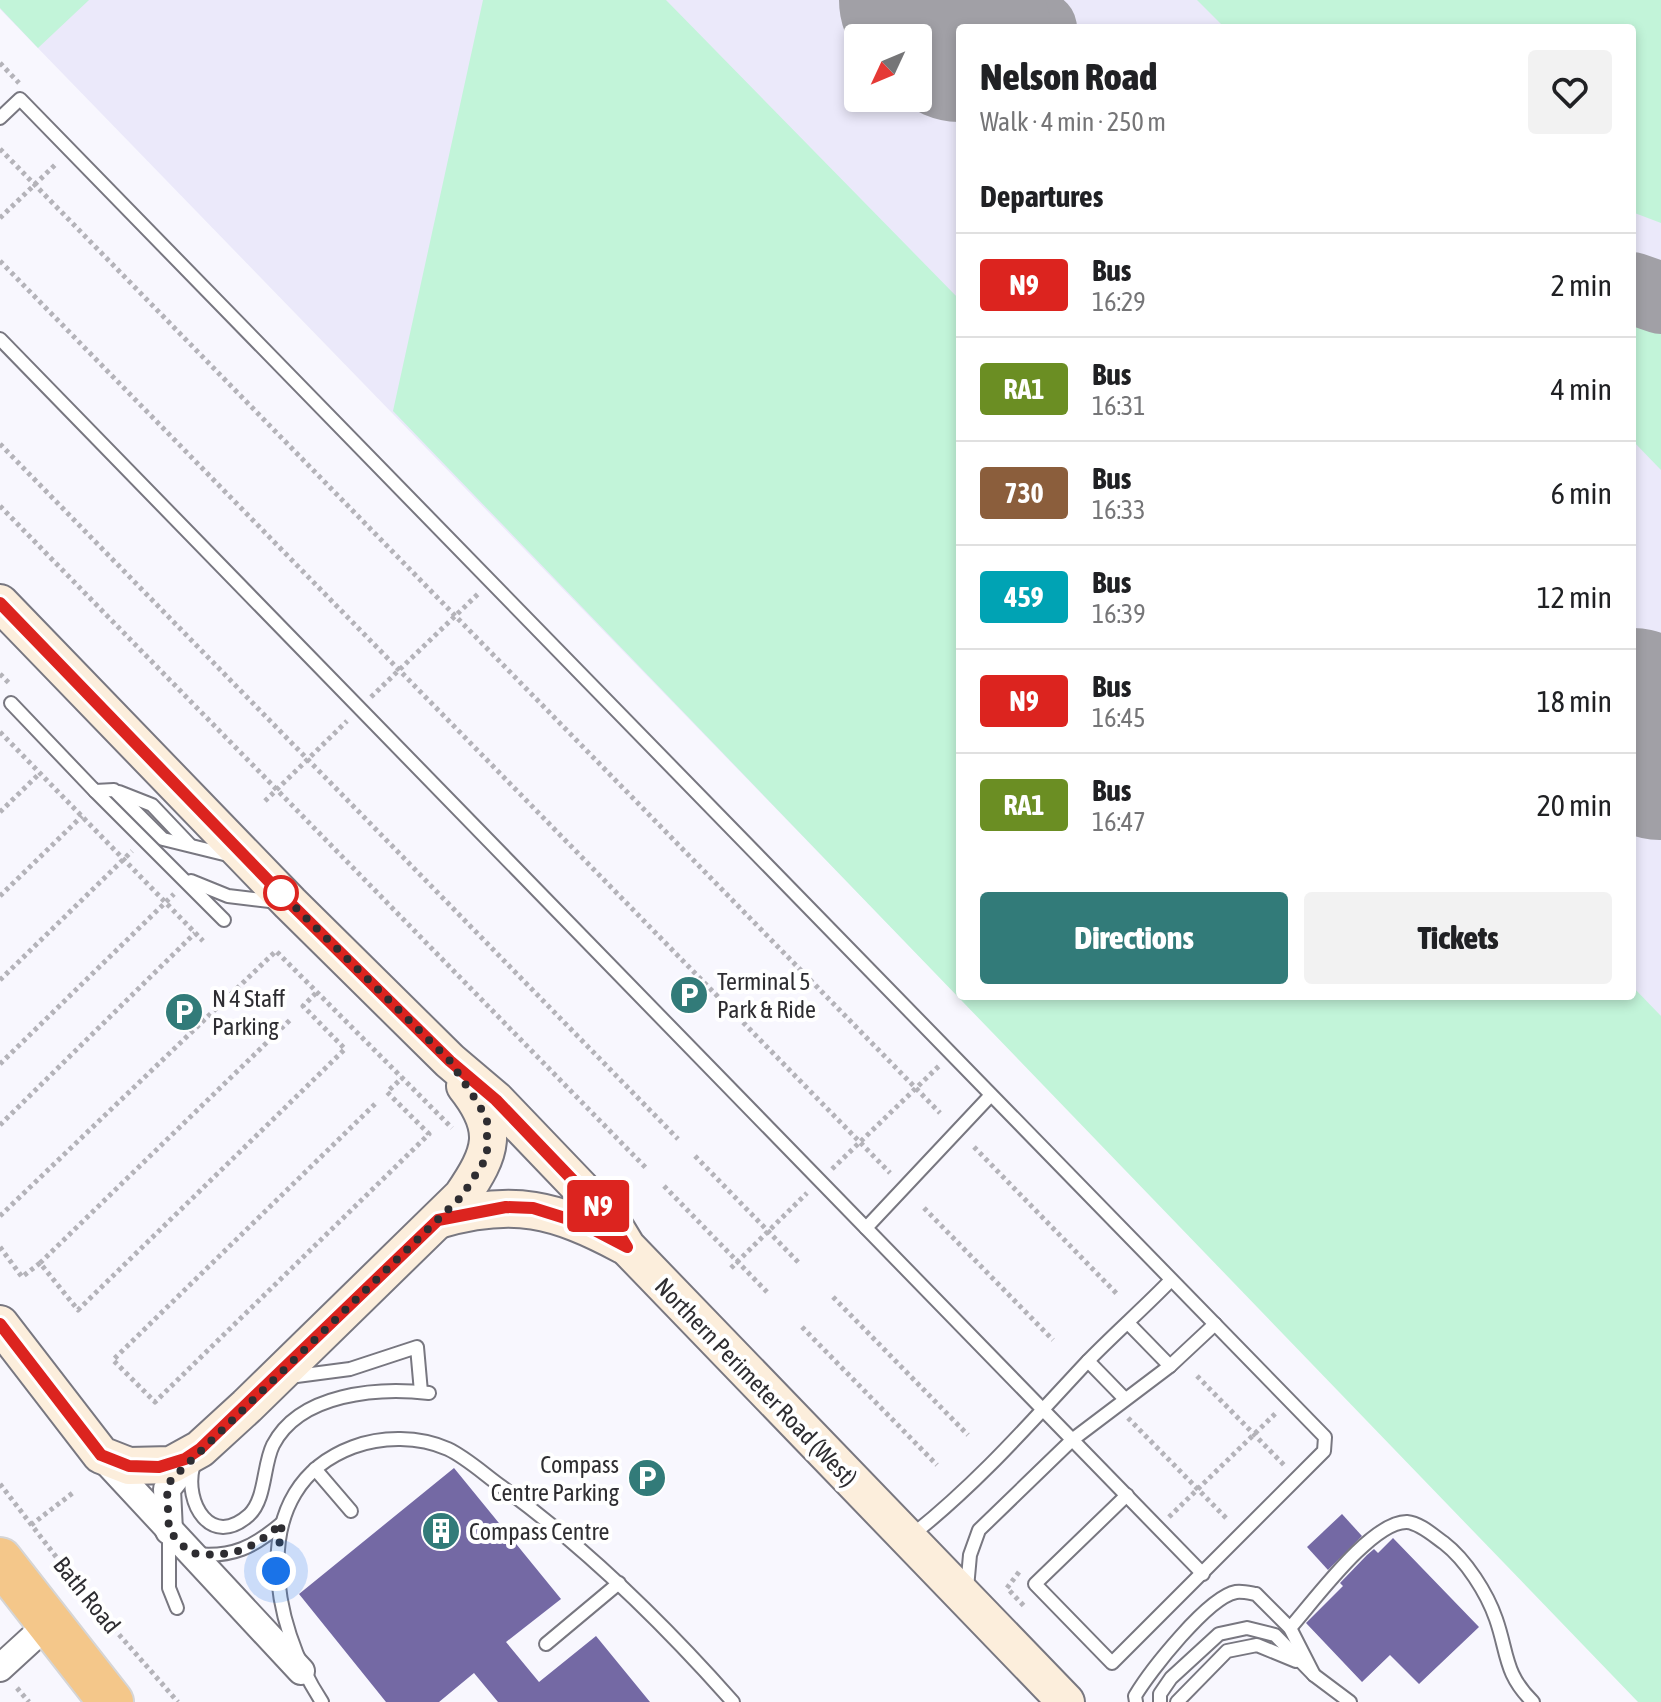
<!DOCTYPE html>
<html lang="en">
<head>
<meta charset="utf-8">
<style>
	:root { --surface:#fff; --page:#f2f2f2; --text:#202124; --muted:#757577; --line:#e0e0e0; --accent:#327b79 }
	body { margin:0; font-family:"Asap Condensed",sans-serif; background:var(--page); color:var(--text); height:100vh; display:flex; flex-direction:column; font-size:30px; white-space:nowrap }
	* { box-sizing:border-box; margin:0 }
	p { font-size:26px; color:var(--muted) }
	.icon { flex:none; width:44px; height:44px; fill:none; stroke:currentColor; stroke-width:2; stroke-linecap:round; stroke-linejoin:round }
	.map { position:relative; flex:1; overflow:hidden }
	.side { position:absolute; left:956px; top:24px; width:680px; height:976px; display:flex; flex-direction:column; background:var(--surface); border-radius:8px; box-shadow:0 4px 12px #0003 }
	.side>* { flex:none }
	.badge { padding:0 16px; border-radius:6px; font-size:28px; line-height:52px }
	.needle { width:52px; rotate:226deg }
	.fabs { position:absolute; left:844px; top:24px; display:grid; gap:16px }
	.fabs a { display:grid; place-items:center; width:88px; height:88px; border-radius:8px; background:var(--surface); box-shadow:0 4px 12px #0003; font-size:40px }
	.you { position:absolute; width:40px; height:40px; margin:-20px; border:6px solid #fff; border-radius:50%; background:#1a73e8; box-shadow:0 0 0 12px #1a73e833 }
	.map>.badge { position:absolute; translate:-50% -50%; box-shadow:0 0 0 4px #fff }
	h2 { padding:0 24px; font-size:30px; line-height:72px }
	.round { display:grid; place-items:center; flex:none; width:84px; height:84px; border-radius:8px; background:var(--page) }
	.summary { display:flex; align-items:center; justify-content:space-between; height:136px; padding:0 24px }
	h1 { font-size:38px; font-weight:800; line-height:60px }
	.action { display:flex; gap:16px; margin-top:auto; padding:16px 24px }
	.action a { flex:1; height:92px; border-radius:8px; background:var(--accent); color:#fff; font-size:32px; font-weight:800; line-height:92px; text-align:center }
	.action a+a { background:var(--page); color:var(--text) }
	ul { padding:0; list-style:none }
	li { display:flex; align-items:center; gap:24px; height:104px; padding:0 24px; border-top:2px solid var(--line) }
	li div { flex:1 }
	li b { display:block; font-size:30px }
	li em { font-style:normal }
	li .badge { min-width:88px; font-weight:700; text-align:center }
	.map>svg:first-child { display:block }
	.built { fill:#ebe9fa; fill-rule:evenodd }
	.green { fill:#c2f4d9 }
	.lines { fill:none; stroke-linecap:round; stroke-linejoin:round }
	.taxiway { stroke:#a1a0a6; stroke-width:72 }
	.runway { stroke:#a1a0a6; stroke-width:182 }
	.building { fill:#7469a4 }
	.lane-casing { stroke:#787780; stroke-width:16 }
	.street-casing { stroke:#787780; stroke-width:30 }
	.secondary-casing { stroke:#787780; stroke-width:40 }
	.highway-casing { stroke:#d5d5d6; stroke-width:48 }
	.path { stroke:#b4b3b9; stroke-width:5; stroke-dasharray:4 4; stroke-linecap:butt }
	.lane { stroke:#fff; stroke-width:12 }
	.street { stroke:#fff; stroke-width:26 }
	.secondary { stroke:#fceedc; stroke-width:36 }
	.highway { stroke:#f4c78a; stroke-width:44 }
	.line-casing { stroke:#fff; stroke-width:18 }
	.line { stroke:#dc241f; stroke-width:12 }
	.walk { stroke:#2e2d31; stroke-width:8; stroke-dasharray:0 14.4 }
	.stop-dot { fill:#fff; stroke:#dc241f; stroke-width:4 }
	.labels { text-anchor:middle; dominant-baseline:central; stroke-width:8; stroke-linejoin:round; paint-order:stroke }
	.poi-label { font-size:24px; fill:#2e2d31; stroke:#fff; text-anchor:start }
	.street-label { font-size:24px; fill:#2e2d31; stroke:#fff }
</style>
</head>
<body>
<div class="map">
<svg width="1661" height="1702" viewBox="0 0 1661 1702">
	<rect width="100%" height="100%" fill="#f8f7fe"/>
	<path class="built" d="M0 0H1661V1702H1643L0 9ZM960 28H1632V996H960ZM858 38H918V98H858Z"/>
	<g class="green">
		<polygon points="0,0 89,0 38,48 0,8"/>
		<polygon points="483,0 666,0 960,300 960,996 1632,996 1632,986 1661,1016 1661,1702 1638,1702 393,411"/>
		<polygon points="1197,0 1661,0 1661,223 1632,212 1632,28 1225,28"/>
		<polygon points="1632,324 1661,334 1661,470 1632,440"/>
	</g>
	<g class="lines">
		<g class="taxiway">
			<polyline points="1002,0 1041,28"/>
			<polyline points="1632,288 1661,298"/>
		</g>
		<g class="runway">
			<polyline points="930,0 960,31"/>
			<polyline points="1632,719 1661,749"/>
		</g>
	</g>
	<g class="building">
		<polygon points="454,1468 561,1599 506,1642 539,1682 596,1636 650,1702 498,1702 474,1673 439,1702 386,1702 299,1594"/>
		<polygon points="1342,1514 1362,1536 1328,1570 1307,1547"/>
		<polygon points="1393,1538 1479,1627 1419,1684 1390,1655 1362,1682 1306,1623 1343,1586 1340,1583 1367,1555 1374,1549 1378,1553"/>
	</g>
	<g class="lines">
		<defs>
			<g id="lane">
				<polyline points="0,118 20,99 1325,1437 1324,1451 1112,1663 1035,1584 1127,1495"/>
				<polyline points="0,339 1203,1574"/>
				<polyline points="11,703 95,791 114,790 163,839 228,855"/>
				<polyline points="95,791 224,920"/>
				<polyline points="119,792 152,805 189,844"/>
				<polyline points="191,881 228,896 278,902"/>
				<polyline points="866,1228 991,1095"/>
				<polyline points="1128,1323 1170,1366"/>
				<polyline points="1088,1361 1125,1399"/>
				<polyline points="289,1377 350,1369 417,1347 421,1392"/>
				<path d="M193 1467C184 1503 211 1549 249 1515 266 1499 263 1465 273 1445 300 1393 378 1387 429 1393"/>
				<polyline points="315,1469 351,1511"/>
				<polyline points="169,1534 169,1588 177,1608"/>
				<path d="M912 1535C977 1484 1031 1422 1087 1362 1114 1334 1144 1308 1171 1280"/>
				<path d="M195 1554C232 1558 254 1547 282 1523"/>
				<polyline points="967,1588 970,1555 979,1530 1072,1440 1170,1366 1215,1324"/>
				<path d="M1290 1628C1314 1601 1372 1521 1407 1522 1420 1523 1434 1536 1444 1543 1466 1560 1487 1593 1496 1619 1508 1653 1504 1674 1533 1702"/>
				<polyline points="546,1644 619,1583"/>
				<path d="M322 1702C271 1625 244 1488 353 1447 382 1436 419 1436 448 1449 467 1458 485 1475 502 1487 588 1549 663 1623 733 1702"/>
				<path d="M1136 1702 1135 1696C1150 1671 1208 1597 1236 1592 1242 1591 1250 1593 1256 1594L1290 1628 1314 1675"/>
				<polyline points="1160,1702 1160,1694 1171,1678 1219,1634 1247,1628 1275,1635 1314,1675 1350,1702"/>
				<polyline points="1177,1702 1227,1651 1257,1645 1296,1661"/>
			</g>
			<g id="street">
				<polyline points="102,1457 301,1671"/>
				<polyline points="169,1531 167,1489 193,1456"/>
				<polyline points="0,1668 48,1624"/>
			</g>
			<g id="secondary">
				<polyline points="0,603 290,903 450,1061 496,1100 610,1219 627,1247 1066,1702"/>
				<path d="M438 1220C514 1198 555 1209 623 1245"/>
				<path d="M0 1324 101 1455 129 1466 171 1465 200 1449 247 1406 462 1196C492 1152 500 1130 465 1086"/>
			</g>
			<polyline id="highway" points="0,1560 111,1702"/>
		</defs>
		<use href="#lane" class="lane-casing"/>
		<use href="#street" class="street-casing"/>
		<use href="#secondary" class="secondary-casing"/>
		<use href="#highway" class="highway-casing"/>
		<g class="path">
			<polyline points="0,63 19,83"/>
			<polyline points="0,149 940,1113"/>
			<polyline points="0,218 57,163"/>
			<polyline points="0,261 890,1173"/>
			<polyline points="0,444 678,1139"/>
			<polyline points="0,506 646,1168"/>
			<polyline points="0,674 10,684"/>
			<polyline points="371,697 479,593"/>
			<polyline points="0,732 203,941"/>
			<polyline points="265,801 347,721"/>
			<polyline points="0,812 40,773"/>
			<polyline points="0,896 82,816"/>
			<polyline points="0,980 132,851"/>
			<polyline points="0,1064 174,894"/>
			<polyline points="375,1104 113,1360 155,1402 429,1134 387,1092 402,1078"/>
			<polyline points="0,1125 195,933"/>
			<polyline points="974,1147 1118,1295"/>
			<polyline points="695,1156 799,1263"/>
			<polyline points="832,1169 940,1065"/>
			<polyline points="664,1186 767,1292"/>
			<polyline points="924,1208 1053,1340"/>
			<polyline points="0,1216 276,951 452,1128"/>
			<polyline points="0,1247 22,1277 40,1263 78,1310 345,1049 303,1006 317,992"/>
			<polyline points="40,1263 291,1019"/>
			<polyline points="731,1268 807,1193"/>
			<polyline points="833,1297 968,1435"/>
			<polyline points="802,1327 937,1465"/>
			<polyline points="1197,1376 1285,1466"/>
			<polyline points="1128,1418 1228,1520"/>
			<polyline points="0,1484 94,1606 178,1702"/>
			<polyline points="1169,1517 1277,1412"/>
			<polyline points="31,1525 74,1492"/>
			<polyline points="1019,1572 1007,1588 1025,1607"/>
			<polyline points="17,1688 29,1702"/>
		</g>
		<use href="#lane" class="lane"/>
		<use href="#street" class="street"/>
		<use href="#secondary" class="secondary"/>
		<use href="#highway" class="highway"/>
	</g>
	<g class="lines">
		<defs>
			<polyline id="line" points="0,603 290,903 450,1061 496,1100 610,1219 627,1247 581,1223 533,1208 506,1207 438,1220 200,1449 185,1459 159,1467 129,1466 101,1455 0,1324"/>
		</defs>
		<use href="#line" class="line-casing"/>
		<use href="#line" class="line"/>
		<path class="walk" d="M276 1571 282 1523C250 1551 232 1558 190 1553L169 1531 167 1489 171 1480 462 1196 487 1157V1119L476 1100 450 1061 281 893"/>
	</g>
	<defs>
		<symbol id="parking-disc" viewBox="-11 -11 22 22"><circle r="9.5" fill="#327b79" stroke="#fff"/><path d="M-3.5-5.5H1a3.5 3.5 0 0 1 0 7H-1V5.5H-3.5ZM-1-3.4V-.6H.8a1.4 1.4 0 0 0 0-2.8Z" fill="#fff"/></symbol>
		<symbol id="building-disc" viewBox="-11 -11 22 22"><circle r="9.5" fill="#327b79" stroke="#fff"/><path d="M-4-6H4V6H1V3H-1V6H-4ZM-2.5-4.3h1.7v1.8h-1.7ZM.8-4.3h1.7v1.8H.8ZM-2.5-1h1.7V.8h-1.7ZM.8-1h1.7V.8H.8Z" fill="#fff"/></symbol>
	</defs>
	<g fill-rule="evenodd">
		<use href="#parking-disc" x="667" y="973" width="44" height="44"/>
		<use href="#parking-disc" x="162" y="990" width="44" height="44"/>
		<use href="#parking-disc" x="625" y="1456" width="44" height="44"/>
		<use href="#building-disc" x="419" y="1509" width="44" height="44"/>
	</g>
	<circle class="stop-dot" cx="281" cy="893" r="16"/>
	<g class="labels">
		<g class="poi-label">
			<text x="717" y="981">Terminal 5<tspan x="717" dy="28">Park &amp; Ride</tspan></text>
			<text x="212" y="998">N 4 Staff<tspan x="212" dy="28">Parking</tspan></text>
			<text x="619" y="1464" text-anchor="end">Compass<tspan x="619" dy="28">Centre Parking</tspan></text>
			<text x="469" y="1531">Compass Centre</text>
		</g>
		<g class="street-label">
			<text transform="translate(756 1382) rotate(46)">Northern Perimeter Road (West)</text>
			<text transform="translate(87 1595) rotate(51)">Bath Road</text>
		</g>
	</g>
</svg>
<div class="fabs">
<a><svg class="needle" viewBox="-14 -14 28 28"><path d="M0-13l5 13h-10z" fill="#e53935"/><path d="M0 13l5-13h-10z" fill="#757577"/></svg></a>
</div>
<div class="you" style="left:276px;top:1571px"></div>
<b class="badge" style="left:598px;top:1206px;background:#dc241f;color:#fff">N9</b>
<section class="side">
<div class="summary"><div><h1>Nelson Road</h1><p>Walk · 4 min · 250 m</p></div><a class="round"><svg class="icon" aria-label="heart" viewBox="0 0 24 24"><path d="M12 20l-8-8c-3-5 5-10 8-4 3-6 11-1 8 4z"/></svg></a></div>
<h2>Departures</h2>
<ul>
<li><span class="badge" style="background:#dc241f;color:#fff">N9</span><div><b>Bus</b><p>16:29</p></div><em>2 min</em></li>
<li><span class="badge" style="background:#6b8e23;color:#fff">RA1</span><div><b>Bus</b><p>16:31</p></div><em>4 min</em></li>
<li><span class="badge" style="background:#8b5e3c;color:#fff">730</span><div><b>Bus</b><p>16:33</p></div><em>6 min</em></li>
<li><span class="badge" style="background:#00a3b4;color:#fff">459</span><div><b>Bus</b><p>16:39</p></div><em>12 min</em></li>
<li><span class="badge" style="background:#dc241f;color:#fff">N9</span><div><b>Bus</b><p>16:45</p></div><em>18 min</em></li>
<li><span class="badge" style="background:#6b8e23;color:#fff">RA1</span><div><b>Bus</b><p>16:47</p></div><em>20 min</em></li>
</ul>
<div class="action"><a>Directions</a><a>Tickets</a></div>
</section>
</div>
</body>
</html>
